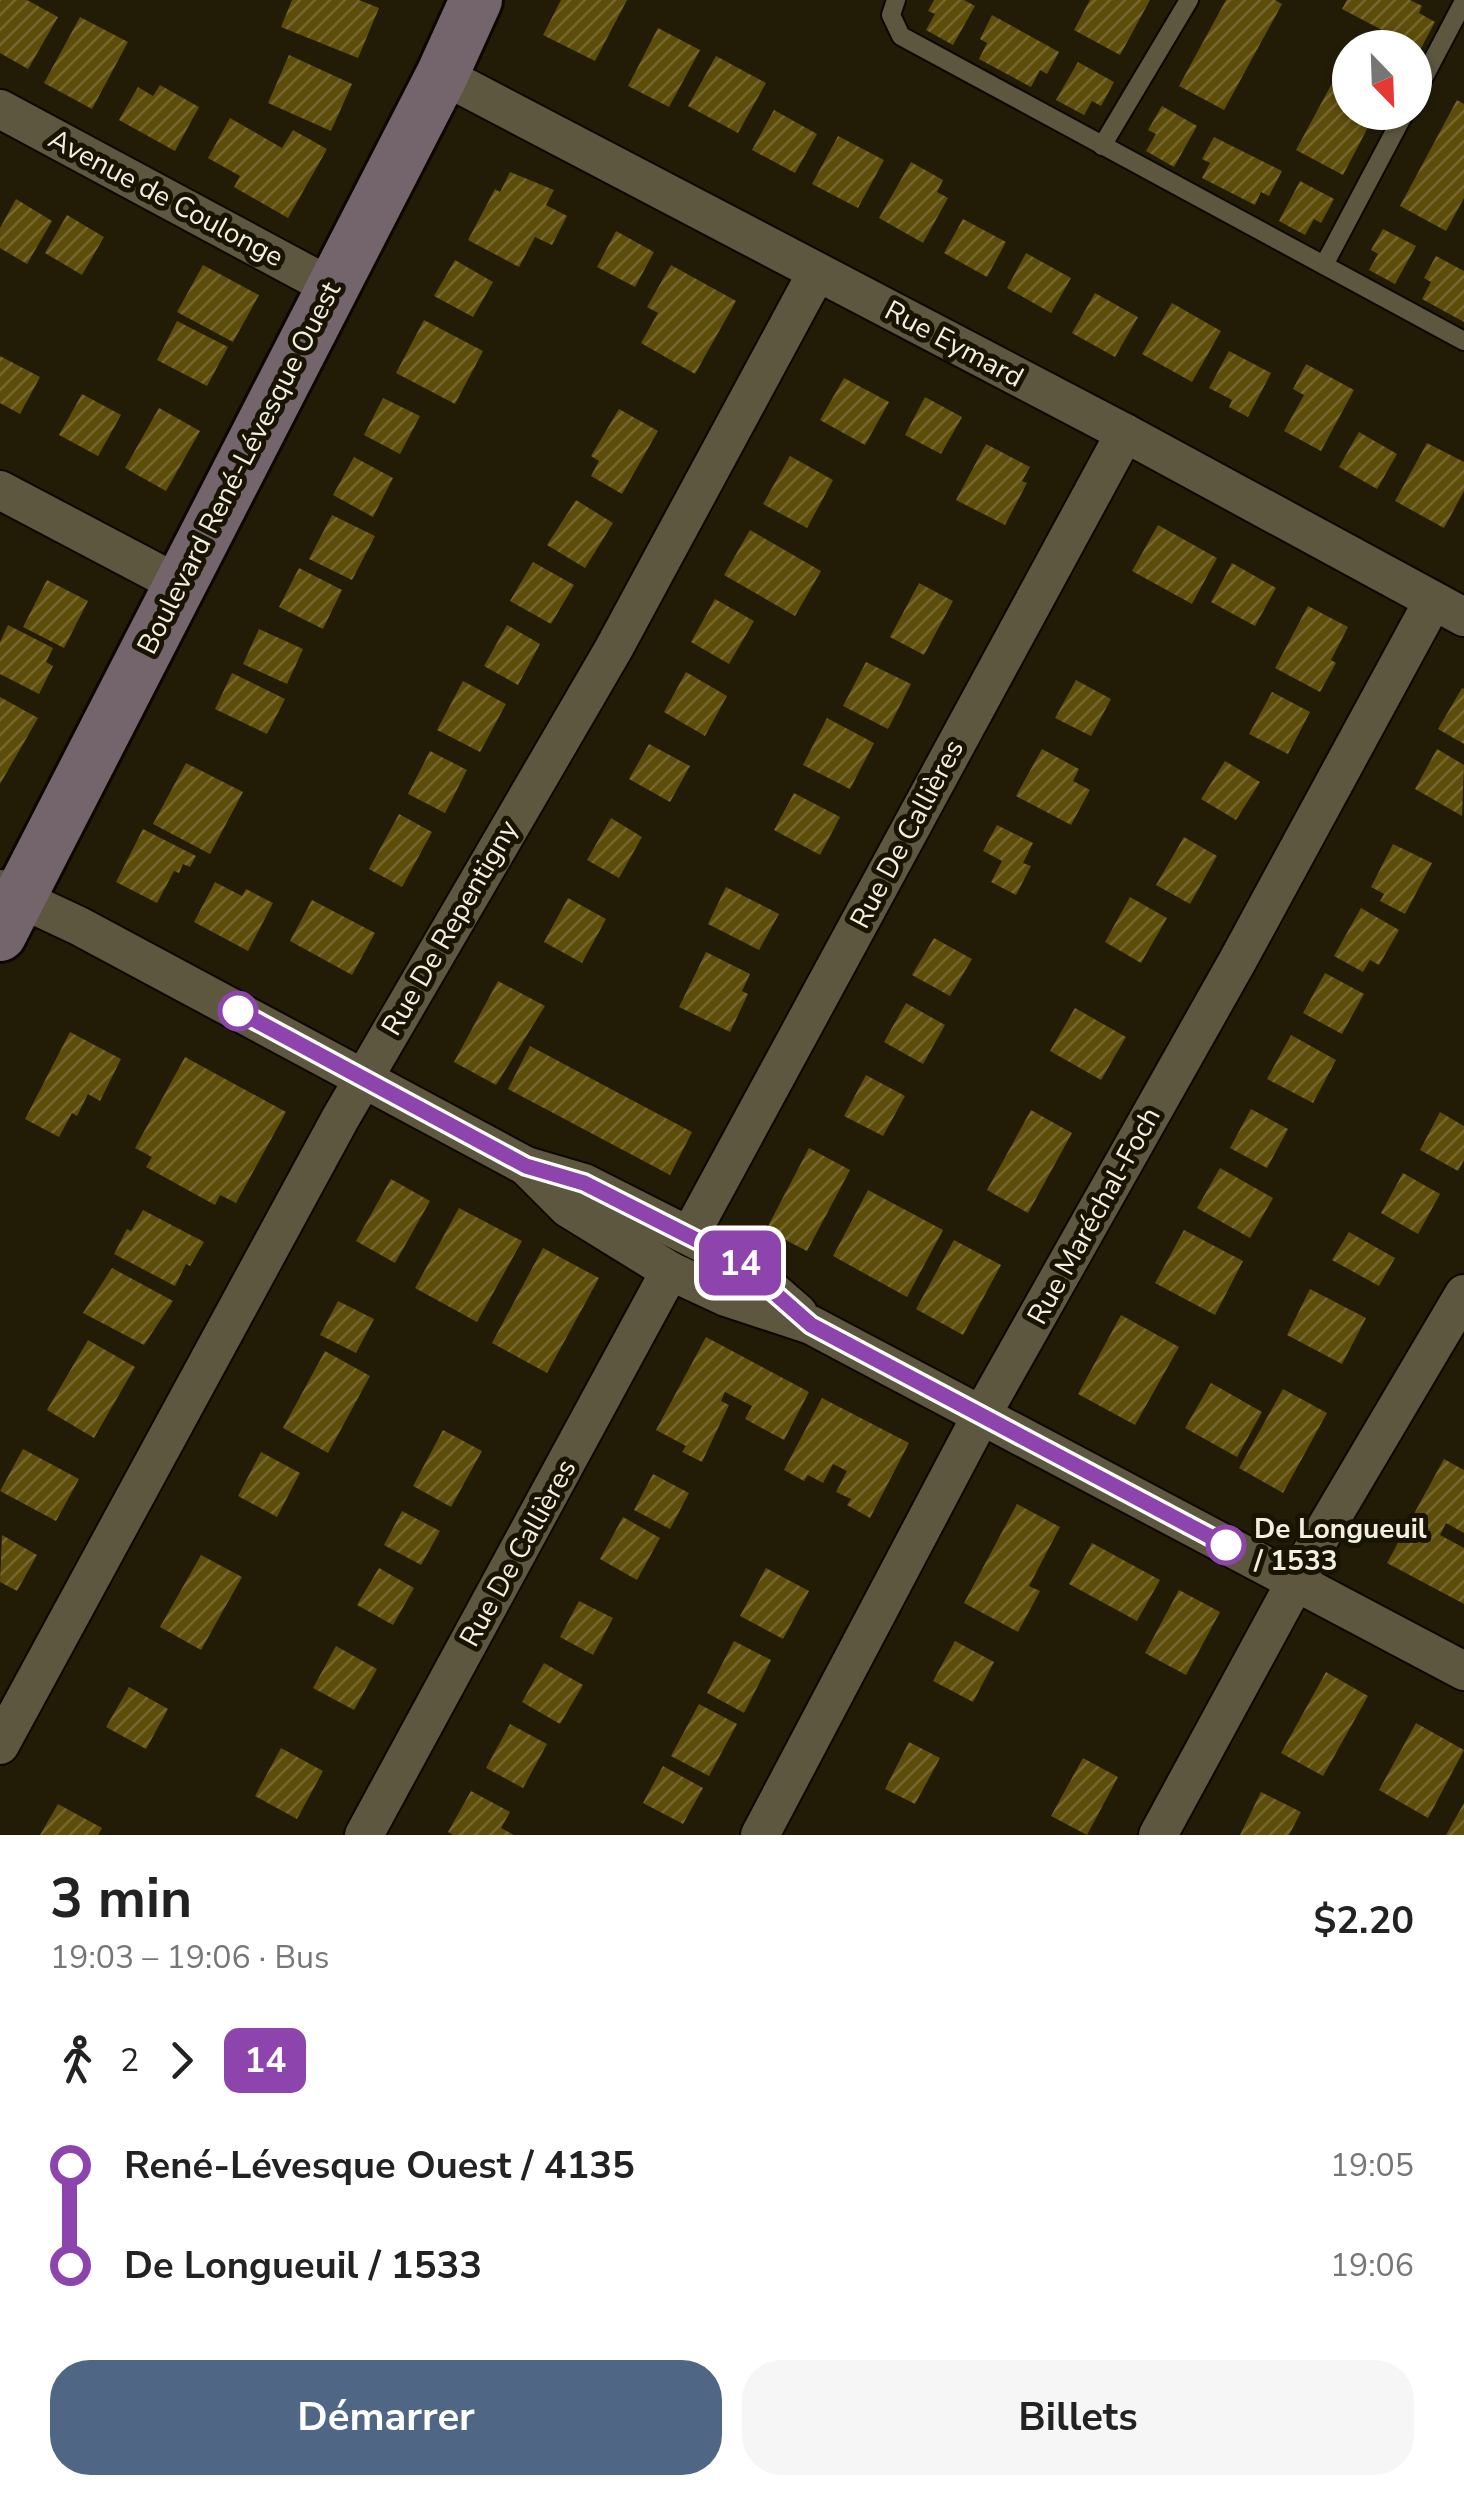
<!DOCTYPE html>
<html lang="fr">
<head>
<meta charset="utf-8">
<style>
	:root { --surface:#fff; --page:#f6f6f6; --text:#222; --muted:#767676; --accent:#4f6784 }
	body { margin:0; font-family:"Nunito Sans",sans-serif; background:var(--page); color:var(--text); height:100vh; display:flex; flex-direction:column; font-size:38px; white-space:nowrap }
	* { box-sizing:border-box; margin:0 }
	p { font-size:32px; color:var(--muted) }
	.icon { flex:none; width:55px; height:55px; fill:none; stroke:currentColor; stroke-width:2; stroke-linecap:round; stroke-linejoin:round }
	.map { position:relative; height:1835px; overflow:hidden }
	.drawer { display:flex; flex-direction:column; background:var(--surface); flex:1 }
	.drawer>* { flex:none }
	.badge { padding:0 20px; border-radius:15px; font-size:35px; line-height:65px }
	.needle { width:65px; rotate:157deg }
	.buttons { position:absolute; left:1332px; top:30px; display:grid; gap:20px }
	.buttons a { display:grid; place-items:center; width:100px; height:100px; border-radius:50%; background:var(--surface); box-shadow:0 2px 8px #0004; font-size:50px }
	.map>.badge { position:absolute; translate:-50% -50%; box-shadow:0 0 0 5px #fff }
	.legs { display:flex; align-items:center; gap:15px; height:110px; padding:0 50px; font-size:32px }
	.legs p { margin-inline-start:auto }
	.headline { display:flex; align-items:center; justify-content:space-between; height:170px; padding:0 50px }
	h1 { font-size:55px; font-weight:700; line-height:75px }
	.cta { display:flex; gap:20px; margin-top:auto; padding:20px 50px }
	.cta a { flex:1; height:115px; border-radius:40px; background:var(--accent); color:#fff; font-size:40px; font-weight:700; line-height:115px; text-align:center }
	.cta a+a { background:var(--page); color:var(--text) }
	ul { padding:0 50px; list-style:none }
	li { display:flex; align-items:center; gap:35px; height:100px; font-size:38px }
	li i { display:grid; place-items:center; width:15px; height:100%; margin:0 12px; background:currentColor }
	li i::after { content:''; width:25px; height:25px; margin:-12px; border:8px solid; border-radius:50%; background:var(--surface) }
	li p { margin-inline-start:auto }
	li:first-child i { background:linear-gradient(#0000 50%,currentColor 0) }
	li:last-child i { background:linear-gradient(currentColor 50%,#0000 0) }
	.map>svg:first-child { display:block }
	.building { fill:url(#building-hatch) }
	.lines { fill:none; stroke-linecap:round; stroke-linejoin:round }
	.service-casing { stroke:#0c0700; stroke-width:22 }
	.minor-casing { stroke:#0c0700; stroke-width:42 }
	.secondary-casing { stroke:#0c0700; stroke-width:58 }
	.service { stroke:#5d573f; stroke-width:18 }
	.minor { stroke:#5d573f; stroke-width:38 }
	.secondary { stroke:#74656d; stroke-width:52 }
	.line-1-casing { stroke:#fff; stroke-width:22 }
	.line-1 { stroke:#8e44ad; stroke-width:15 }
	.stop-1-dot { fill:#fff; stroke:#8e44ad; stroke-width:5 }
	.labels { text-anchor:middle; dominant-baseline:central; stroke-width:10; stroke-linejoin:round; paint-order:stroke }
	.street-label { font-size:28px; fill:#f2efe1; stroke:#191301 }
	.stop-label { font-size:28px; font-weight:bold; fill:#f2efe1; stroke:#191301; text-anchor:start }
</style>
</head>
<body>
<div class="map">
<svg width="1464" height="1835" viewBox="0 0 1464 1835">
	<defs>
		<pattern id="building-hatch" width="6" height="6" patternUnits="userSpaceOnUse" patternTransform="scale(2.5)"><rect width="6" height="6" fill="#5d4d0b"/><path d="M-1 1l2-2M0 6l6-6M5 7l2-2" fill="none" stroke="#75672e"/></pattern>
	</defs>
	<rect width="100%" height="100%" fill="#221c07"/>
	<g class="building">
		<polygon points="0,0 27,0 58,17 28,69 0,53"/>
		<polygon points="292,0 359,0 379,8 358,58 281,27"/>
		<polygon points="561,0 627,0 595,61 543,35"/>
		<polygon points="934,0 964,0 975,6 953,45 926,30 935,14 928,11"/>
		<polygon points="1090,0 1150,0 1120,55 1074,30"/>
		<polygon points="1226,0 1275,0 1282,4 1224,110 1179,86"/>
		<polygon points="1347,0 1410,0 1422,6 1419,13 1435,22 1420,50 1342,9"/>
		<polygon points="992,15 1059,52 1047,74 1040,70 1031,87 979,59 987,43 980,39"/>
		<polygon points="80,17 128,42 92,109 44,83"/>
		<polygon points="658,28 700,50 669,107 628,86"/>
		<polygon points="1350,50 1350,112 1376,112 1343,175 1296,150"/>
		<polygon points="289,55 352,84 331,131 268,103"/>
		<polygon points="716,56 766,83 738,133 688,106"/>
		<polygon points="1078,62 1114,82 1101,106 1092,101 1084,115 1056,100"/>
		<polygon points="160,85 199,107 175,151 119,120 138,87 153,96"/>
		<polygon points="1457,100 1464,104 1464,198 1446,231 1400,206"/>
		<polygon points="1162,106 1197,126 1174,167 1146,151 1156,134 1148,130"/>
		<polygon points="774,110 817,134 795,173 752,150"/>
		<polygon points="230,118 282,148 293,130 327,149 288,218 234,187 240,176 208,158"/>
		<polygon points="838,136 884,160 858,208 812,184"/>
		<polygon points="1214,137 1282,171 1269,196 1261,192 1255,205 1202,178 1210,163 1202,159"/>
		<polygon points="911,162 943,180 937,192 948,198 923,243 879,218"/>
		<polygon points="510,172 554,190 546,205 567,216 552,245 535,237 519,267 468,240 495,189 500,192"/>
		<polygon points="1300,181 1334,199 1321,223 1314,219 1305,235 1279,221"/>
		<polygon points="16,199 52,221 27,264 0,248 0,228"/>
		<polygon points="67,215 104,237 82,275 45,253"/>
		<polygon points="963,219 1006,242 987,277 944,253"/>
		<polygon points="1383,229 1416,246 1395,284 1369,270 1378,254 1371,250"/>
		<polygon points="616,231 654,252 635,287 597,267"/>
		<polygon points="1026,253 1071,278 1051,313 1007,288"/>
		<polygon points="1436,256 1464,271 1464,322 1422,299 1431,282 1424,278"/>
		<polygon points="455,260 493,282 473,317 434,296"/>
		<polygon points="203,265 259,295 233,342 177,312"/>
		<polygon points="671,265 736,301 695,374 641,343 658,313 647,307"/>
		<polygon points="1095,293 1138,317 1115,357 1072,333"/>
		<polygon points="1172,303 1221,331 1192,382 1142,354"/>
		<polygon points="424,320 483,351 455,404 396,373"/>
		<polygon points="177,321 228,347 207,386 157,360"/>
		<polygon points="1229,351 1271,373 1248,417 1229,407 1232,400 1209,388"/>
		<polygon points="0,356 40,377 20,414 0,403"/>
		<polygon points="1306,364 1354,390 1321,451 1284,431 1304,395 1293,389"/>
		<polygon points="844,378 889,402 865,445 820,420"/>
		<polygon points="82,394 121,415 98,456 59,435"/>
		<polygon points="925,397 962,417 941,454 905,435"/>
		<polygon points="383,398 420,416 400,454 364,435"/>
		<polygon points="159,408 200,431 166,491 125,468"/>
		<polygon points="619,409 658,431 622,494 591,476 599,461 591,456"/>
		<polygon points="1359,432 1397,454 1377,489 1339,467"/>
		<polygon points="1427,443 1464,462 1464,491 1444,528 1395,501"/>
		<polygon points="986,444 1030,467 1022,481 1027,483 1005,525 956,500"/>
		<polygon points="790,456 833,480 807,528 763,504"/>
		<polygon points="354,457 393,478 373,517 333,495"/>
		<polygon points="576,500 613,523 585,568 547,545"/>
		<polygon points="332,515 375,536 352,580 309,559"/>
		<polygon points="1158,525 1217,558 1192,604 1132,571"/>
		<polygon points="750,530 821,571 795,616 724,575"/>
		<polygon points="533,562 574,585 551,624 510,601"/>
		<polygon points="1232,563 1276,588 1255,626 1211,602"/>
		<polygon points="299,568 342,590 323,629 279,607"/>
		<polygon points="47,580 88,601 64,648 23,627"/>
		<polygon points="919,583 953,601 924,655 890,637"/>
		<polygon points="715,599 754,621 729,664 691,642"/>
		<polygon points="1308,606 1348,627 1331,660 1336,663 1320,692 1275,668"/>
		<polygon points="8,625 53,648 46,662 53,666 39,694 0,674 0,642"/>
		<polygon points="507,625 540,644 518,685 484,666"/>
		<polygon points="259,629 303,649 287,684 243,664"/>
		<polygon points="866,662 911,684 888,729 843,706"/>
		<polygon points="686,672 727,696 705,736 664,712"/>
		<polygon points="232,673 285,699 267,734 215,709"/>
		<polygon points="1076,680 1111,699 1091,736 1055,718"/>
		<polygon points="463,681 506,704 480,752 437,730"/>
		<polygon points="1462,688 1464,689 1464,744 1438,729"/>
		<polygon points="1272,692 1310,712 1288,754 1249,734"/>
		<polygon points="0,697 38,718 0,784"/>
		<polygon points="827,718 874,743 850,789 803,765"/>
		<polygon points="649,744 690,766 670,802 629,779"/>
		<polygon points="1042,749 1079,769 1073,781 1090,790 1071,825 1016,796"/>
		<polygon points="1437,749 1464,765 1462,816 1415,789"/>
		<polygon points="430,751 467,770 445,813 408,794"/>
		<polygon points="1225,761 1260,782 1236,820 1201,799"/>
		<polygon points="186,763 243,792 210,854 153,824"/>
		<polygon points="794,793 840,817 820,855 774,830"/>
		<polygon points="399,814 432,832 402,887 369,869"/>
		<polygon points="611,818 642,837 619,878 587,860"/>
		<polygon points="997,825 1033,843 1023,863 1031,866 1016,895 991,882 1002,861 983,851"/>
		<polygon points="143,829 196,856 190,867 183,864 179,873 174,871 157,903 116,882"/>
		<polygon points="1184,837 1217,856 1190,904 1156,885"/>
		<polygon points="1393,844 1432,863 1405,914 1380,901 1384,894 1371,887"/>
		<polygon points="215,882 242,896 246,889 273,903 248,951 194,922"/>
		<polygon points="726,887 779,914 759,950 708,924"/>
		<polygon points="1130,897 1167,918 1141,963 1105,942"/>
		<polygon points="568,898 606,919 582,963 544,942"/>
		<polygon points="312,900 375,933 352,975 290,941"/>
		<polygon points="1361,908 1399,930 1379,965 1370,960 1363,972 1334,956"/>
		<polygon points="934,938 972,959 950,996 912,975"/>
		<polygon points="706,952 750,974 742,991 748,994 730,1032 679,1007"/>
		<polygon points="1325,973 1364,994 1342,1034 1303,1013"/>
		<polygon points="498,981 545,1006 496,1085 454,1062"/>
		<polygon points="906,1003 945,1025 923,1064 884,1042"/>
		<polygon points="1075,1008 1126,1037 1101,1080 1050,1051"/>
		<polygon points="70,1032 121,1059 100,1101 88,1094 77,1116 72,1113 59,1137 25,1119"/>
		<polygon points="1291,1035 1336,1060 1313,1103 1267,1079"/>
		<polygon points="530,1046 692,1132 670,1175 508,1089"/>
		<polygon points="185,1057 286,1112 236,1203 220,1195 215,1205 146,1167 152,1157 135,1148"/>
		<polygon points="866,1075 905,1096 883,1136 844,1116"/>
		<polygon points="1251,1109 1288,1129 1267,1168 1230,1148"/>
		<polygon points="1031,1110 1072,1133 1028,1213 987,1190"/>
		<polygon points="1440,1112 1464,1126 1464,1160 1458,1171 1420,1150"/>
		<polygon points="809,1148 850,1170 807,1251 766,1230"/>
		<polygon points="1220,1168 1273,1198 1250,1238 1197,1208"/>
		<polygon points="1403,1173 1440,1194 1418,1234 1381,1213"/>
		<polygon points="391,1179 430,1201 395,1263 356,1241"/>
		<polygon points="868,1190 943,1230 907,1297 833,1256"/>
		<polygon points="459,1208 522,1241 477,1322 415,1288"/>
		<polygon points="143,1210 204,1242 190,1266 186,1264 175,1286 114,1254 127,1229 131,1231"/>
		<polygon points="1184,1230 1243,1261 1215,1315 1155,1283"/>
		<polygon points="1349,1232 1395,1258 1379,1286 1332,1260"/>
		<polygon points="954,1240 1001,1265 963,1335 916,1309"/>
		<polygon points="543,1248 599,1278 547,1373 492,1343"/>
		<polygon points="112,1268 173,1301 144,1345 83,1313"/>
		<polygon points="1310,1289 1366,1318 1342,1364 1287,1335"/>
		<polygon points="338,1301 374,1319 356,1353 320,1335"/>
		<polygon points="1121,1315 1179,1347 1135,1425 1078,1394"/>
		<polygon points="706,1337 809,1392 784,1440 745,1419 752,1406 725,1392 721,1401 729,1405 702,1462 682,1452 686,1446 656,1430"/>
		<polygon points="88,1340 135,1367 94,1438 47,1410"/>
		<polygon points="325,1351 370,1376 328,1453 283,1428"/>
		<polygon points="1211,1383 1262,1412 1237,1457 1185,1428"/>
		<polygon points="1283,1389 1327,1413 1283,1493 1239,1468"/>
		<polygon points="822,1398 909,1443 870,1518 847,1505 851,1499 836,1492 847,1471 833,1464 823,1483 808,1475 804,1481 784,1470"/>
		<polygon points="443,1430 482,1451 451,1507 413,1486"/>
		<polygon points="23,1449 79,1479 56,1521 0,1491"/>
		<polygon points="261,1452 300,1473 277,1517 238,1496"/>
		<polygon points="1444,1459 1464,1470 1464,1533 1446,1523 1440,1535 1464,1548 1464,1604 1387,1563"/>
		<polygon points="653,1474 689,1493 670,1529 634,1510"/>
		<polygon points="1017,1504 1060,1527 1029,1586 1040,1591 1018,1632 964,1603"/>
		<polygon points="402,1511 440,1531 421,1565 384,1545"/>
		<polygon points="623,1517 660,1538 637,1580 600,1559"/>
		<polygon points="2,1535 37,1555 17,1591 0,1582"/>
		<polygon points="1092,1543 1160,1580 1137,1621 1069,1584"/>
		<polygon points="201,1555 242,1577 201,1650 160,1627"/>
		<polygon points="379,1568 414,1588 393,1625 357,1605"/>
		<polygon points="766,1568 809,1591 783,1639 740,1616"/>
		<polygon points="1179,1590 1220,1612 1186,1675 1145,1653"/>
		<polygon points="579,1601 613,1618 593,1655 560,1637"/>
		<polygon points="734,1641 771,1660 744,1713 707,1693"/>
		<polygon points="955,1641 994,1662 973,1702 933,1681"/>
		<polygon points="336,1646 377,1669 354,1710 313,1688"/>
		<polygon points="544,1663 583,1685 560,1724 522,1702"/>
		<polygon points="1326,1672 1368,1696 1323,1776 1281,1753"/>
		<polygon points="129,1687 168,1709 146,1749 106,1727"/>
		<polygon points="699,1704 737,1724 709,1776 671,1756"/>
		<polygon points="1416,1723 1464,1750 1428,1818 1379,1790"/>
		<polygon points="510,1724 547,1744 523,1788 486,1768"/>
		<polygon points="909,1742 940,1758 915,1804 885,1789"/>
		<polygon points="281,1748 323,1771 297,1819 255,1796"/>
		<polygon points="1083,1758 1118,1777 1087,1835 1051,1816"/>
		<polygon points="663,1766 703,1788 683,1824 643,1803"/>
		<polygon points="471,1791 510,1812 501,1828 514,1835 453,1835 448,1832"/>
		<polygon points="1261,1792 1301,1812 1289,1835 1240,1835"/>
		<polygon points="1464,1803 1464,1835 1446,1835"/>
		<polygon points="58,1804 102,1828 98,1835 40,1835"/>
	</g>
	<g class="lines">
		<defs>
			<g id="service">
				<polyline points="896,0 891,15 901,36 1464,341"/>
				<polyline points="1415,94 1464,1"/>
				<polyline points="1102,146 1189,0"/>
				<polyline points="1324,265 1405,112"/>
			</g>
			<g id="minor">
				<polyline points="442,75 1125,433 1464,617"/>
				<polyline points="0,109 331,287"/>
				<polyline points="0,490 180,585"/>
				<polyline points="0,889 79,926 526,1166 584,1183 738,1261 798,1313"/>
				<polyline points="526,1166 568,1208 670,1271 726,1297 811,1325 1464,1671"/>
				<polyline points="690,1235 1125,433"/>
				<polyline points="0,1745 340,1119 613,650 817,272"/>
				<polyline points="364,1835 670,1271"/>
				<polyline points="760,1835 981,1416 1238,960 1433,601"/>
				<polyline points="1158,1835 1315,1546 1464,1294"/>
			</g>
			<polyline id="secondary" points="0,935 442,75 476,0"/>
		</defs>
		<use href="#service" class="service-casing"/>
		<use href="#minor" class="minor-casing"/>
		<use href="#secondary" class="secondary-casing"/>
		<use href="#service" class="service"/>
		<use href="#minor" class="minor"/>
		<use href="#secondary" class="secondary"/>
	</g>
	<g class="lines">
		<defs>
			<polyline id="line-1" points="238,1011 526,1166 584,1183 738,1261 811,1325 1226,1545"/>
		</defs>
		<use href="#line-1" class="line-1-casing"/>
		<use href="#line-1" class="line-1"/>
	</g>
	<g class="stop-1-dot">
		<circle cx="238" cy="1011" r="18"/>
		<circle cx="1226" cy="1545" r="18"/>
	</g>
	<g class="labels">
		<g class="street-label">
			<text transform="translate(166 198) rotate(28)">Avenue de Coulonge</text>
			<text transform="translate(954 344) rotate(28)">Rue Eymard</text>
			<text transform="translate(239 468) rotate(-63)">Boulevard René-Lévesque Ouest</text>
			<text transform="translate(907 834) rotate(-62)">Rue De Callières</text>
			<text transform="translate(450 928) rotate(-60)">Rue De Repentigny</text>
			<text transform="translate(1094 1216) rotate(-61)">Rue Maréchal-Foch</text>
			<text transform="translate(518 1553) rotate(-61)">Rue De Callières</text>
		</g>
		<g class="stop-label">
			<text x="1254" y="1529">De Longueuil<tspan x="1254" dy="32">/ 1533</tspan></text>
		</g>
	</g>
</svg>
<div class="buttons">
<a><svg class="needle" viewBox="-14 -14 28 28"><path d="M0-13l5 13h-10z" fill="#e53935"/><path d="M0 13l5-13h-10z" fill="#767676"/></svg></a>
</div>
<b class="badge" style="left:740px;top:1263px;background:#8e44ad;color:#fff">14</b>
</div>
<section class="drawer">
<div class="headline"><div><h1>3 min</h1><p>19:03 – 19:06 · Bus</p></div><b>$2.20</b></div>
<div class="legs"><svg class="icon" aria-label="walk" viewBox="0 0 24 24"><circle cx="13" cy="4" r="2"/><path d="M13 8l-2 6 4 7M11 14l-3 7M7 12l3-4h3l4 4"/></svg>2<svg class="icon" aria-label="forward" viewBox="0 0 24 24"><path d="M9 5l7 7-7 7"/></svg><b class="badge" style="background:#8e44ad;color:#fff">14</b></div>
<ul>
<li><i style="color:#8e44ad"></i><b>René-Lévesque Ouest / 4135</b><p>19:05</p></li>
<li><i style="color:#8e44ad"></i><b>De Longueuil / 1533</b><p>19:06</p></li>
</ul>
<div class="cta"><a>Démarrer</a><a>Billets</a></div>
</section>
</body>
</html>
